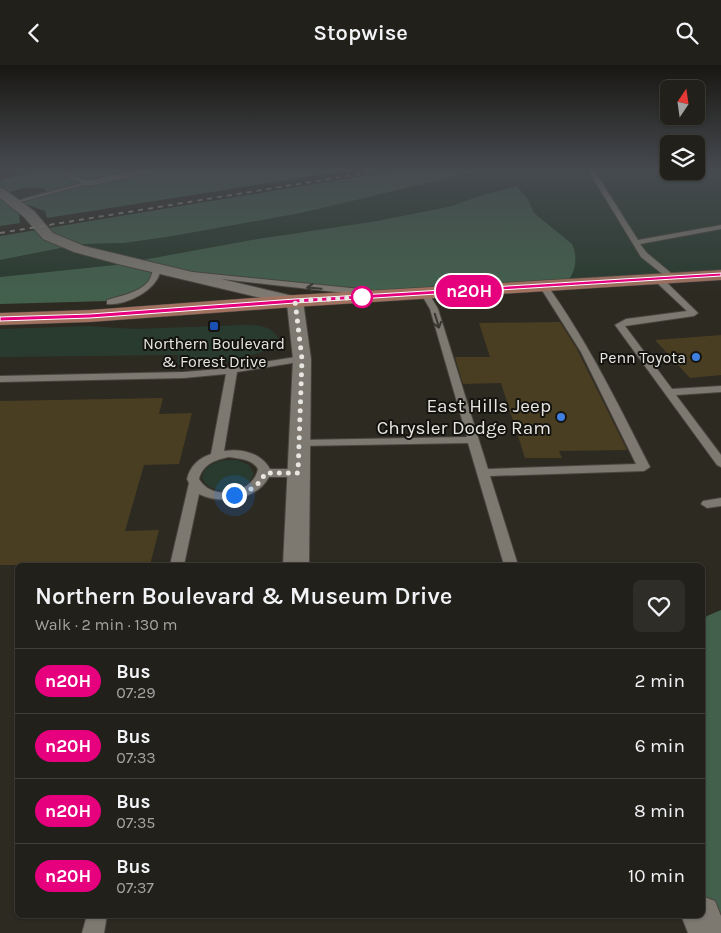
<!DOCTYPE html>
<html lang="en">
<head>
<meta charset="utf-8">
<style>
	:root { --surface:#22201a; --page:#2e2d27; --text:#f1f3f6; --muted:#a2a3a2; --line:#3f3e39 }
	body { margin:0; font-family:Karla,sans-serif; background:var(--page); color:var(--text); height:100vh; display:flex; flex-direction:column; font-size:19px; white-space:nowrap }
	* { box-sizing:border-box; margin:0 }
	p { font-size:16px; color:var(--muted) }
	.icon { flex:none; width:28px; height:28px; fill:none; stroke:currentColor; stroke-width:2; stroke-linecap:round; stroke-linejoin:round }
	.map { position:relative; flex:1; overflow:hidden }
	.drawer { position:absolute; left:15px; top:498px; width:690px; height:355px; display:flex; flex-direction:column; background:var(--surface); border-radius:8px; box-shadow:0 1px 4px #0004,0 0 0 1px var(--line) }
	.drawer>* { flex:none }
	.badge { padding:0 10px; border-radius:16px; font-size:18px; line-height:32px }
	.needle { width:32px; rotate:13deg }
	.tools { position:absolute; left:660px; top:15px; display:grid; gap:10px }
	.tools a { display:grid; place-items:center; width:45px; height:45px; border-radius:8px; background:var(--surface); box-shadow:0 1px 4px #0004,0 0 0 1px var(--line); font-size:25px }
	.you { position:absolute; width:25px; height:25px; margin:-12px; border:4px solid #fff; border-radius:50%; background:#1a73e8; box-shadow:0 0 0 8px #1a73e833 }
	.map>.badge { position:absolute; translate:-50% -50%; box-shadow:0 0 0 2px #fff }
	.round { display:grid; place-items:center; flex:none; width:52px; height:52px; border-radius:8px; background:var(--page) }
	.summary { display:flex; align-items:center; justify-content:space-between; height:85px; padding:0 20px }
	h1 { font-size:24px; font-weight:600; line-height:38px }
	ul { padding:0; list-style:none }
	li { display:flex; align-items:center; gap:15px; height:65px; padding:0 20px; border-top:1px solid var(--line) }
	li div { flex:1 }
	li b { display:block; font-size:19px }
	li em { font-style:normal }
	li .badge { min-width:55px; font-weight:700; text-align:center }
	header { display:flex; justify-content:space-between; align-items:center; height:65px; padding:0 20px; background:var(--surface); font-size:22px; font-weight:600 }
	.map>svg:first-child { display:block }
	.green { fill:#293b2f }
	.forest { fill:#43604d }
	.building { fill:#493e22 }
	.lines { fill:none; stroke-linecap:round; stroke-linejoin:round }
	.service-casing { stroke:#48453f; stroke-width:2 }
	.pedestrian-casing { stroke:#48453f; stroke-width:2 }
	.minor-casing { stroke:#48453f; stroke-width:2 }
	.primary-casing { stroke:#48453f; stroke-width:1 }
	.service { fill:#7d7971; fill-rule:evenodd }
	.pedestrian { fill:#7d7971; fill-rule:evenodd }
	.minor { fill:#7d7971; fill-rule:evenodd }
	.primary { fill:#a17160; fill-rule:evenodd }
	.rail { stroke:#8d8b84; stroke-width:2; stroke-dasharray:5 5; stroke-linecap:butt }
	.oneway { stroke:#393731 }
	.line { fill:#e6007e; stroke:#fff }
	.walk { stroke:#e8e6e1; stroke-width:5; stroke-dasharray:0 9 }
	.stop-dot { fill:#fff; stroke:#e6007e; stroke-width:2.5 }
	.transit-dot { fill:#1a4fb4; stroke:#14130f; stroke-width:2 }
	.shop-dot { fill:#3f7fe0; stroke:#14130f; stroke-width:2 }
	.labels { text-anchor:middle; dominant-baseline:central; stroke-width:4; stroke-linejoin:round; paint-order:stroke }
	.far-poi-label { font-size:16px; fill:#e8e6e1; stroke:#14130f }
	.poi-label { font-size:19px; fill:#e8e6e1; stroke:#14130f; text-anchor:end }
</style>
</head>
<body>
<header><svg class="icon" aria-label="back" viewBox="0 0 24 24"><path d="M15 5l-7 7 7 7"/></svg>Stopwise<svg class="icon" aria-label="search" viewBox="0 0 24 24"><circle cx="10" cy="10" r="6"/><path d="M15 15l6 6"/></svg></header>
<div class="map">
<svg width="721" height="868" viewBox="0 0 721 868">
	<rect width="100%" height="100%" fill="#2d2a22"/>
	<g class="green">
		<polygon points="483,105 721,105 721,210 560,221 517,121 482,130 452,141 377,156 251,175 115,200 0,212 0,195 81,179 124,178 173,171 301,148"/>
		<path d="M243 260C256 260 271 260 278 273 271 288 251 290 236 293V296L177 300 178 290 0 292V264L88 261 135 264Z"/>
		<path d="M229 395H237L249 400 254 409C248 428 211 433 202 413 204 400 217 396 229 395Z"/>
	</g>
	<g class="forest">
		<path d="M37 105H351L47 153 45 146 20 137 22 133 47 126C38 119 15 124 6 129L18 143 20 158 0 161V115Z"/>
		<polygon points="398,105 483,105 301,148 173,171 124,178 81,179 0,195 0,171"/>
		<path d="M517 121 528 135 534 148 572 179C578 192 576 206 567 217L398 229 157 203 153 216 136 227 110 236 0 239V212L115 200 251 175 377 156 452 141 482 130Z"/>
		<polygon points="721,545 721,868 702,850 703,555 707,551"/>
	</g>
	<g class="building">
		<polygon points="560,257 577,284 627,385 559,386 562,393 525,393 501,318 463,319 455,292 490,292 479,258"/>
		<polygon points="721,270 721,310 690,313 655,275"/>
		<polygon points="163,333 159,349 192,348 179,399 144,400 125,466 159,465 150,500 0,500 0,336"/>
	</g>
	<g class="lines">
		<defs>
			<g id="service">
				<polygon points="53,105 61,105 91,118 13,139 13,137 82,118"/>
				<polygon points="588,105 594,105 638,175 721,160 721,164 640,179 647,188 677,213 670,215 641,192"/>
				<path d="M154 202 170 204 174 206 170 208 160 207C156 226 125 241 107 239V235C120 231 138 228 148 217 151 213 152 207 154 202Z"/>
				<polygon points="192,207 371,225 375,228 371,231 195,211 192,211"/>
				<polygon points="655,212 661,212 698,248 694,251 625,261 672,324 721,321 721,327 676,330 721,390 721,402 717,400 615,260 626,254 687,246 655,216"/>
				<path d="M541 220H547C588 277 618 339 650 402L644 406 490 411 518 500H504L468 378 300 381 294 378 300 375 467 372 430 244 421 229 425 226 428 227 438 244 488 404 636 399 581 287 540 222Z"/>
				<path d="M302 291 307 294 305 296 237 307 224 386C242 383 261 388 270 404H299L305 408 299 412H269C257 435 221 440 199 429L184 500H170L189 418 187 414C190 401 199 393 211 389L226 309 184 313 0 317V311L184 307 219 304ZM229 392C240 394 252 394 258 404 253 429 212 437 199 414 203 399 215 395 229 392Z"/>
				<polygon points="721,433 721,441 707,443 701,439 703,436"/>
				<polygon points="87,850 107,850 104,868 82,868"/>
			</g>
			<polygon id="pedestrian" points="137,105 154,105 150,108 88,121 83,118 88,115"/>
			<g id="minor">
				<polygon points="0,123 4,124 34,146 53,168 84,181 301,233 303,236 311,294 309,500 283,500 293,294 287,239 118,199 74,187 43,174 24,152 0,133"/>
				<polygon points="702,831 715,836 721,851 721,868 688,868 681,850 702,850"/>
			</g>
			<polygon id="primary" points="721,205 721,215 295,242 90,257 0,260 0,248 90,245 295,230"/>
		</defs>
		<use href="#service" class="service-casing"/>
		<use href="#pedestrian" class="pedestrian-casing"/>
		<use href="#minor" class="minor-casing"/>
		<use href="#primary" class="primary-casing"/>
		<use href="#service" class="service"/>
		<use href="#pedestrian" class="pedestrian"/>
		<use href="#minor" class="minor"/>
		<use href="#primary" class="primary"/>
		<polyline class="rail" points="0,168 384,105"/>
	</g>
	<defs><path id="oneway-shaft" d="M-6 0H5M1.5-3L5.5 0L1.5 3" fill="none" stroke-width="1.6" stroke-linecap="round" stroke-linejoin="round" transform="scale(1.25)"/></defs>
	<g class="oneway">
		<use href="#oneway-shaft" transform="translate(314 223) rotate(-175)"/>
		<use href="#oneway-shaft" transform="translate(437 256) rotate(73)"/>
	</g>
	<linearGradient id="sky" x2="0" y2="1"><stop stop-color="#191713"/><stop offset="0.46" stop-color="#464a4f"/><stop offset="1" stop-color="#464a4f" stop-opacity="0"/></linearGradient>
	<rect width="721" height="227" fill="url(#sky)"/>
	<polygon class="line" points="721,208 721,211 295,238 90,253 0,256 0,252 90,249 295,234"/>
	<g class="lines">
		<path class="walk" d="M234 430C248 427 259 422 265 408H298L302 294 295 236 365 232H362"/>
	</g>
	<circle class="stop-dot" cx="362" cy="232" r="10"/>
	<rect class="transit-dot" x="209" y="256" width="10" height="10" rx="2.5"/>
	<g class="shop-dot">
		<circle cx="696" cy="292" r="5"/>
		<circle cx="561" cy="352" r="5"/>
	</g>
	<g class="labels">
		<g class="far-poi-label">
			<text x="214" y="278">Northern Boulevard<tspan x="214" dy="18">&amp; Forest Drive</tspan></text>
			<text x="686" y="292" text-anchor="end">Penn Toyota</text>
		</g>
		<g class="poi-label">
			<text x="551" y="341">East Hills Jeep<tspan x="551" dy="22">Chrysler Dodge Ram</tspan></text>
		</g>
	</g>
</svg>
<div class="tools">
<a><svg class="needle" viewBox="-14 -14 28 28"><path d="M0-13l5 13h-10z" fill="#e53935"/><path d="M0 13l5-13h-10z" fill="#a2a3a2"/></svg></a>
<a><svg class="icon" aria-label="layers" viewBox="0 0 24 24"><path d="M12 4l9 5-9 5-9-5zM3 14l9 5 9-5"/></svg></a>
</div>
<div class="you" style="left:234px;top:430px"></div>
<b class="badge" style="left:469px;top:226px;background:#e6007e;color:#fff">n20H</b>
<section class="drawer">
<div class="summary"><div><h1>Northern Boulevard &amp; Museum Drive</h1><p>Walk · 2 min · 130 m</p></div><a class="round"><svg class="icon" aria-label="heart" viewBox="0 0 24 24"><path d="M12 20l-8-8c-3-5 5-10 8-4 3-6 11-1 8 4z"/></svg></a></div>
<ul>
<li><span class="badge" style="background:#e6007e;color:#fff">n20H</span><div><b>Bus</b><p>07:29</p></div><em>2 min</em></li>
<li><span class="badge" style="background:#e6007e;color:#fff">n20H</span><div><b>Bus</b><p>07:33</p></div><em>6 min</em></li>
<li><span class="badge" style="background:#e6007e;color:#fff">n20H</span><div><b>Bus</b><p>07:35</p></div><em>8 min</em></li>
<li><span class="badge" style="background:#e6007e;color:#fff">n20H</span><div><b>Bus</b><p>07:37</p></div><em>10 min</em></li>
</ul>
</section>
</div>
</body>
</html>
